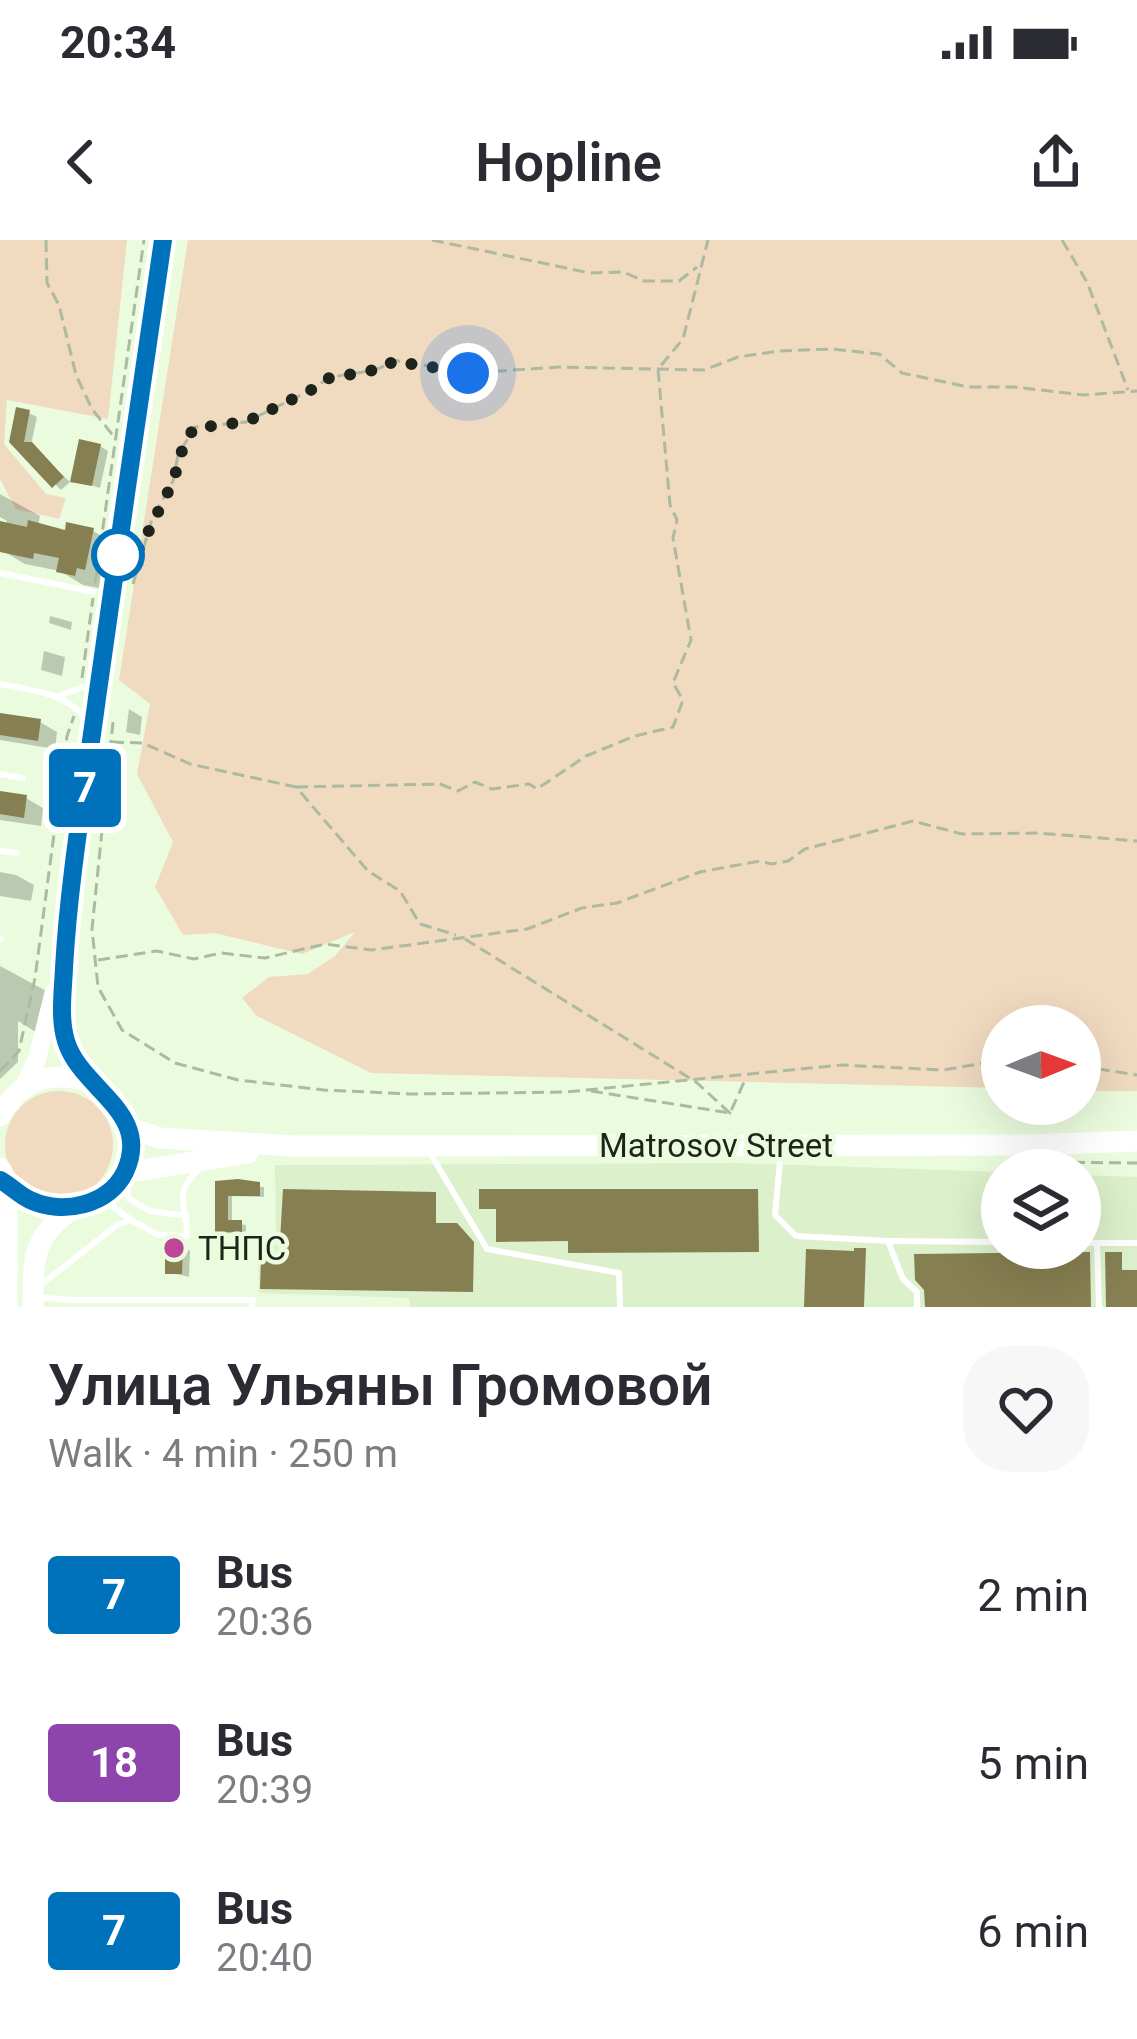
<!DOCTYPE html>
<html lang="en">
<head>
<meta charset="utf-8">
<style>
	:root { --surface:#fff; --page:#f7f7f7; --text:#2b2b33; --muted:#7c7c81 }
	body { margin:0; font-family:Roboto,sans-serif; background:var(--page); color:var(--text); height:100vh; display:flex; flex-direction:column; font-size:45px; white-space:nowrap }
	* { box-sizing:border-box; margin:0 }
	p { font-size:39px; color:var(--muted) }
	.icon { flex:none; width:66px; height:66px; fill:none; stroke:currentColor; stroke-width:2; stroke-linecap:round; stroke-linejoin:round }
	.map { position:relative; height:1067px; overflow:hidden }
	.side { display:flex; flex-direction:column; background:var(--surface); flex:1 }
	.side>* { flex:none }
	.badge { padding:0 24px; border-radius:9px; font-size:42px; line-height:78px }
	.needle { width:78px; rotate:89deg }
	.fabs { position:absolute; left:981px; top:765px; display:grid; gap:24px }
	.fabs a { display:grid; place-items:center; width:120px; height:120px; border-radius:50%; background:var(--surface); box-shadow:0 12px 48px #0002; font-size:60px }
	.you { position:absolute; width:60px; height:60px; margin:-30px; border:9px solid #fff; border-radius:50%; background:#1a73e8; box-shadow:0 0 0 18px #1a73e833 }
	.map>.badge { position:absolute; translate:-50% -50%; box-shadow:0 0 0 6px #fff }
	.round { display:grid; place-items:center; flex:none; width:126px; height:126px; border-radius:48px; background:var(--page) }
	.summary { display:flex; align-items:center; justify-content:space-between; height:204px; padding:0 48px }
	h1 { font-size:57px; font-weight:600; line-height:90px }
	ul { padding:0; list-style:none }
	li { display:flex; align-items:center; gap:36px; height:168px; padding:0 48px }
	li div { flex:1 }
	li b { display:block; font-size:45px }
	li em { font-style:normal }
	li .badge { min-width:132px; font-weight:700; text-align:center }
	.status { display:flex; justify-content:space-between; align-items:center; height:84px; padding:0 60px; background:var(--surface); direction:ltr }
	.status svg { height:33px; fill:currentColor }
	header { display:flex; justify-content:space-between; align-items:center; height:156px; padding:0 48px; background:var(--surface); font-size:54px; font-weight:600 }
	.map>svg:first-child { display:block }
	.built { fill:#dcf0cb }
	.green { fill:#f0dac0 }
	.shadow { fill:#0003 }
	.building { fill:#867f51 }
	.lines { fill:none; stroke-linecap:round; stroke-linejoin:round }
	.path { stroke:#acbaa2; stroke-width:3; stroke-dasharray:12 6; stroke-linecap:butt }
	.lane { stroke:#fff; stroke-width:6 }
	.secondary { stroke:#fff; stroke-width:18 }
	.primary { stroke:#fff; stroke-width:21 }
	.line-casing { stroke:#fff; stroke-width:27 }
	.line { stroke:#0072bc; stroke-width:18 }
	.walk { stroke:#1e2419; stroke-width:12; stroke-dasharray:0 21.6 }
	.stop-dot { fill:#fff; stroke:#0072bc; stroke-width:6 }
	.poi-dot { fill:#bf4598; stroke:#ebfcde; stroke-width:4.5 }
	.labels { text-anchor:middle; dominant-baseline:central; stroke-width:9; stroke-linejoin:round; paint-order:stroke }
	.street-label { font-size:33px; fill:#1e2419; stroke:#ebfcde }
	.poi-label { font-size:33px; fill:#1e2419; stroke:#ebfcde; text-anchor:start }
</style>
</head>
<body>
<div class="status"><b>20:34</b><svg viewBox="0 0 49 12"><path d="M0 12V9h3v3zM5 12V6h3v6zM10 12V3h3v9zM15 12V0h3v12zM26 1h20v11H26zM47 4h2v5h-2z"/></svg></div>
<header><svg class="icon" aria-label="back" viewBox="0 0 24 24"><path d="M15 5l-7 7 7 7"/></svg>Hopline<svg class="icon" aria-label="share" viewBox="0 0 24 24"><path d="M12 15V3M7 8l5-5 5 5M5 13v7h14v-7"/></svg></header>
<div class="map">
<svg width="1137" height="1067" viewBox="0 0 1137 1067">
	<rect width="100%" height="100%" fill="#ebfcde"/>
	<polygon class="built" points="737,923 1002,932 1002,1008 1080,1008 1080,935 1137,937 1137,1067 410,1067 409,1058 259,1053 258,1005 276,1005 275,925"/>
	<g class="green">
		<polygon points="0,0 127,0 108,179 7,160 4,204 46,254 66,258 59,279 16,269 0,239"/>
		<polygon points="188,0 1137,0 1137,851 1080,851 1080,786 1002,786 1002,848 371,833 257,776 242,758 269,737 308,734 335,716 355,692 302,714 215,693 183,695 155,647 173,602 137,534 150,464 119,440"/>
		<circle cx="59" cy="905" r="54"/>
	</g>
	<g class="shadow">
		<polygon points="29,173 37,177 31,205 70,242 61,250 12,201"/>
		<polygon points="100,206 108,211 100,248 74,240"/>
		<polygon points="0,254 40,276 38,286 67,294 93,291 117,305 109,342 101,340 99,348 83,345 60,331 25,324 1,310 0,284 7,288 7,281 0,277"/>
		<polygon points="50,376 72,382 71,390 49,383"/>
		<polygon points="44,411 65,417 62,436 41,430"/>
		<polygon points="129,469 142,477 140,495 126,492"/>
		<polygon points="0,476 40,482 57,492 55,509 0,500"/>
		<polygon points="0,554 26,558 43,568 41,586 0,580"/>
		<polygon points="0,632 16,635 34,645 31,661 0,656"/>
		<polygon points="0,726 52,754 46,791 34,791 18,781 18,822 0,839"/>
		<polygon points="218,944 264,947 264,957 232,956 232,983 246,985 246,993 218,991"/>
		<polygon points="182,1006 190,1011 189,1037 168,1032"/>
	</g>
	<g class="building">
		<polygon points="16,167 30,170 24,202 32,202 64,237 52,248 9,202"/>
		<polygon points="79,199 101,204 92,246 70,242"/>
		<polygon points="28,280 65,290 66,282 94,288 85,330 77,328 75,336 56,332 59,318 34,313 33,319 0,312 0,281 27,287"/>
		<polygon points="0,473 41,479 38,501 0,495"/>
		<polygon points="0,551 27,555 24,578 0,574"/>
		<polygon points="238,939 260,942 260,956 228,956 228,980 242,980 242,992 215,993 215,941"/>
		<polygon points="283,949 436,952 436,983 457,983 474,1002 473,1052 260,1049 261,1018 279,1018"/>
		<polygon points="479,949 758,949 759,1012 568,1013 568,1001 496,1002 496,969 479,969"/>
		<polygon points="165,1003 183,1003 182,1034 165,1034"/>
		<polygon points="854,1008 866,1008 864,1067 804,1067 806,1009 854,1011"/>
		<polygon points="1090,1012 1091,1067 925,1067 924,1050 915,1040 914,1014"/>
		<polygon points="1105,1012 1122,1012 1122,1030 1137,1030 1137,1067 1106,1067"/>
	</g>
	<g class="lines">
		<g class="path">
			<polyline points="46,0 47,43 59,65 76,135 92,169 115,198"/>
			<polyline points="432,0 590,33 623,32 644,41 679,41 697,27"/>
			<polyline points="1062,0 1087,42 1128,150"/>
			<polyline points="95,343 144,0"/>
			<path d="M133 344 152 279 173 241 178 215 195 187 246 182 315 148C337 127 373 139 393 120L468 133 560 127 704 130 738 117 779 111 832 109 879 114 902 133 968 147H1014L1084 155 1137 151"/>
			<polyline points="82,438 93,358"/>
			<polyline points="113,482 92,689 98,747 122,790 175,823 238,840 324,850 411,854 566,852 842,825 943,830 1002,820"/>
			<polyline points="112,502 143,503 190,524 296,547 368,631 400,651 420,684 456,695"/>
			<polyline points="296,547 440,544 458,551 475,542 492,549 529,544 537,549 586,516 635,496 673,487 683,460 673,443 691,400 673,298 677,280 670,265 658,129 683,99 708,0"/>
			<polyline points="465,699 696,842 730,873 723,867"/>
			<polyline points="98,720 157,711 194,719 221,713 265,718 325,704 372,710 527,689 582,668 617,663 700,632 760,621 771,624 788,621 805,609 913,581 962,594 1038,593 1137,601"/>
			<polyline points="1080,826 1137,835"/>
			<polyline points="0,831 19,811 35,738 67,496 74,476"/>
			<polyline points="591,851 730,873 745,840"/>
			<polyline points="1037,922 1137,923"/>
		</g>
		<g class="lane">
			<polyline points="0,333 94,352"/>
			<path d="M0 444C36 451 68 453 91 484"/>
			<polyline points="59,456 89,445 97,436"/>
			<polyline points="0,534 23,538"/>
			<polyline points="0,611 17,613"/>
			<polyline points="0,699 1,699"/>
			<polyline points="781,909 775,975 796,996 888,1001 903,1039 917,1052 917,1067"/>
			<polyline points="430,913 487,1009 619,1033 620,1067"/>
			<polyline points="125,940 129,959 150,971 187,976"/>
			<polyline points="103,959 131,980"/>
			<polyline points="888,1001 1002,1002"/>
			<polyline points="1080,1003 1137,1003"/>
			<polyline points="1097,1003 1099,1067"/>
			<path d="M42 1044 117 985 131 980 158 995 187 996C187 965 172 954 199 929"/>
			<polyline points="36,1057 70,1060 253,1060 252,1067"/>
		</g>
		<g class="secondary">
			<path d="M94 842C52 798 63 756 66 700L163 0"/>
			<polyline points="25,844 37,819 54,751"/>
		</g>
		<g class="primary">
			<path d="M0 876C14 853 30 837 59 837 149 834 156 970 60 967 33 966 11 952 0 928"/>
			<polyline points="130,888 160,898 294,906 1029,905 1137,901"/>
			<polyline points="124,933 248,913"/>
			<polyline points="7,943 7,1067"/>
			<path d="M33 1067C33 1019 32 996 74 968"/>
		</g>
	</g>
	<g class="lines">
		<defs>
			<path id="line" d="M0 940C11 946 19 955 30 960 62 975 108 966 125 932 153 872 80 849 66 801 59 778 63 752 64 728 69 638 85 548 97 458 118 305 141 153 163 0"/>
		</defs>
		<use href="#line" class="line-casing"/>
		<use href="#line" class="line"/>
		<path class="walk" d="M118 315 142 308C150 285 162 266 172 243 180 224 180 204 195 188L246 182 315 148 325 139 385 128 393 121 468 133"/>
	</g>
	<circle class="stop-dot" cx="118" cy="315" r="24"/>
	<circle class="poi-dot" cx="174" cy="1008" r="12"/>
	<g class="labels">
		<g class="street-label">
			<text x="716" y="905">Matrosov Street</text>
		</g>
		<g class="poi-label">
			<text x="198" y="1008">ТНПС</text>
		</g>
	</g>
</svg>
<div class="fabs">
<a><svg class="needle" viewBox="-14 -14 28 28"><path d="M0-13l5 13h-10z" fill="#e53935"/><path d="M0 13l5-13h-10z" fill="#7c7c81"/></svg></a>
<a><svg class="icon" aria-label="layers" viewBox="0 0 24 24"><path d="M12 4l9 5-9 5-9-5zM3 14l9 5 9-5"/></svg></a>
</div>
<div class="you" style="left:468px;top:133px"></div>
<b class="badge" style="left:85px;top:548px;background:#0072bc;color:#fff">7</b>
</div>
<section class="side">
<div class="summary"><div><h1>Улица Ульяны Громовой</h1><p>Walk · 4 min · 250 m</p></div><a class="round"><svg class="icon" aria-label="heart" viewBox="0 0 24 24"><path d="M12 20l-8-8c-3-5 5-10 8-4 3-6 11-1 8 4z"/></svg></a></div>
<ul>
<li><span class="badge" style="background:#0072bc;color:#fff">7</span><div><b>Bus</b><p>20:36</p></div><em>2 min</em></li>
<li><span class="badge" style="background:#8e44ad;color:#fff">18</span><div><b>Bus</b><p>20:39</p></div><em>5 min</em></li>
<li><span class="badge" style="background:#0072bc;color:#fff">7</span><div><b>Bus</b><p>20:40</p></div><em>6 min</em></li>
</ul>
</section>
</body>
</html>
